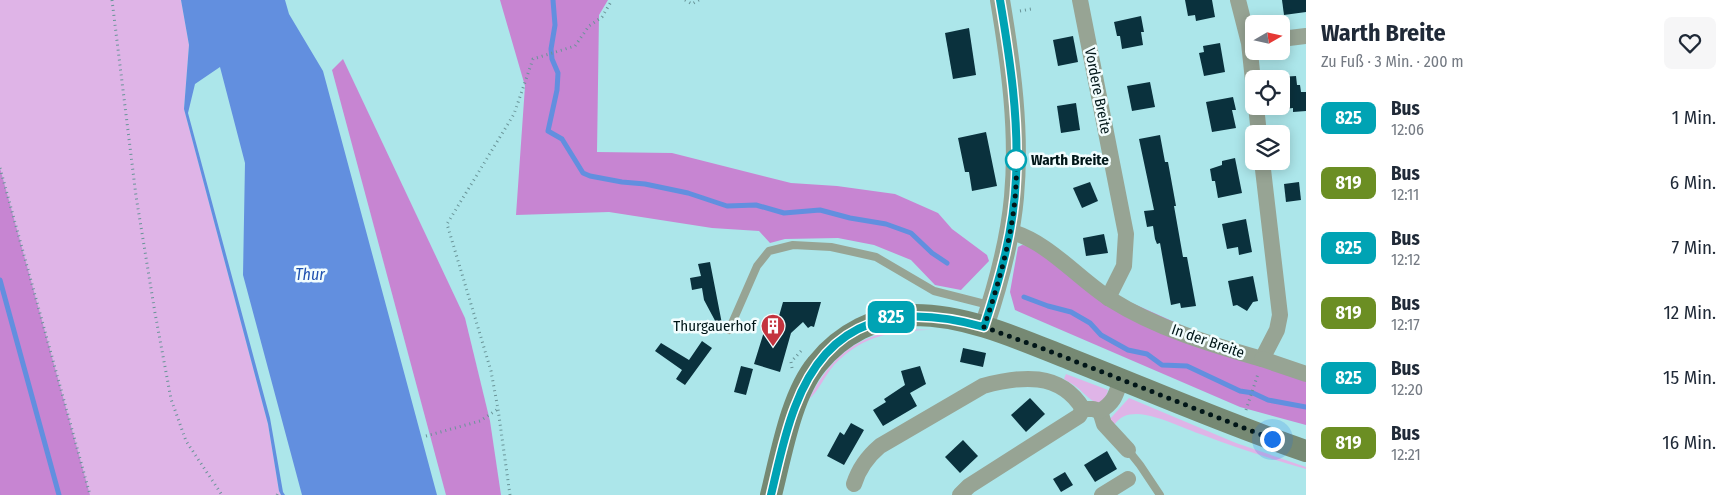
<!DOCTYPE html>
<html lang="de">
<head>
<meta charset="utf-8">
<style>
	:root { --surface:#fff; --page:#f6f6f7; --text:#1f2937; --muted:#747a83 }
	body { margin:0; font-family:"Fira Sans Condensed",sans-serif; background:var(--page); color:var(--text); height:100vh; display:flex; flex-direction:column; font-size:19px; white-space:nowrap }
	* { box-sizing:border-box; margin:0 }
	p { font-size:16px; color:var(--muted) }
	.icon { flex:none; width:28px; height:28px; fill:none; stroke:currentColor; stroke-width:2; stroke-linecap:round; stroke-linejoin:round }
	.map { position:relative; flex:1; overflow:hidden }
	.details { display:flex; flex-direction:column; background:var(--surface); width:425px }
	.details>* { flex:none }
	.badge { padding:0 10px; border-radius:8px; font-size:18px; line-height:32px }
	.needle { width:32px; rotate:81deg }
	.controls { position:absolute; left:1245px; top:15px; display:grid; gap:10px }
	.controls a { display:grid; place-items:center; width:45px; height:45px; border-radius:8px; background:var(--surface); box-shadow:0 2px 12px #0003; font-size:25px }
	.you { position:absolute; width:25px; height:25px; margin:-12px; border:4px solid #fff; border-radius:50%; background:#1a73e8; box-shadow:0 0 0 8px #1a73e833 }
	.map>.badge { position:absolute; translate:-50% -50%; box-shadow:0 0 0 2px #fff }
	.round { display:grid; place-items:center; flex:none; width:52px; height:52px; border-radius:8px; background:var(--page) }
	.summary { display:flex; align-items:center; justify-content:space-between; height:85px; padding:0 15px }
	h1 { font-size:24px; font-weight:700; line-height:38px }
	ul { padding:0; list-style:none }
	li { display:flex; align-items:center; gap:15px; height:65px; padding:0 15px }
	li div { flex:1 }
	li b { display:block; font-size:19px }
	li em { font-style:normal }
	li .badge { min-width:55px; font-weight:700; text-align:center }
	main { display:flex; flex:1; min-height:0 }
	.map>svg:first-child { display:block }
	.green { fill:#dfb4e7 }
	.forest { fill:#c785d2 }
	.water { fill:#628fdf }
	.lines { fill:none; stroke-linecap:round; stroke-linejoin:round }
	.stream { stroke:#628fdf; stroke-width:5 }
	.building { fill:#0a313d }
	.path { stroke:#699498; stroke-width:3; stroke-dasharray:1 4; stroke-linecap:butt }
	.service { stroke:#97a494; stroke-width:8 }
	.minor { stroke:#97a494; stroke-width:16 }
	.tertiary { stroke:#97a494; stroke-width:20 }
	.secondary { stroke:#768973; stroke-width:22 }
	.line-casing { stroke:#fff; stroke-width:11 }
	.line { stroke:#00a3b4; stroke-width:8 }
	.walk { stroke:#011618; stroke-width:5; stroke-dasharray:0 9 }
	.stop-dot { fill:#fff; stroke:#00a3b4; stroke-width:2.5 }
	.labels { text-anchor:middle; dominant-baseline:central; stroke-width:5; stroke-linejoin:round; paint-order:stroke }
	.street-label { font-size:15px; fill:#011618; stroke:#f2fdfe }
	.stop-label { font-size:15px; font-weight:bold; fill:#011618; stroke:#f2fdfe; text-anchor:start }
	.poi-label { font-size:15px; fill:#011618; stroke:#f2fdfe; text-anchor:end }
	.water-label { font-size:16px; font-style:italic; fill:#1f51af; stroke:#f2fdfe }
</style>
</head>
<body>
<main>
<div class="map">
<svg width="1306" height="495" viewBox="0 0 1306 495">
	<rect width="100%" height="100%" fill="#ace6ea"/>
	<g class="green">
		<polygon points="0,0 181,0 189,45 184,109 268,424 279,491 281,495 90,495 0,168"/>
		<path d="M906 329 934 330C895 330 862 335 834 365 825 375 819 391 809 399 832 355 857 335 906 329Z"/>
		<path d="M1066 374 1108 390C1102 415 1087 396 1078 388 1074 385 1069 382 1064 379Z"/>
		<path d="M1129 398 1236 443 1306 467V469C1271 459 1237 448 1203 435 1185 429 1155 414 1137 414 1126 414 1120 417 1114 425L1108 421Z"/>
	</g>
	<g class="forest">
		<polygon points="500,0 608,0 599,15 597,152 672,153 791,183 837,186 895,194 938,213 952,229 987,255 989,261 961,290 935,285 911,260 874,245 838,238 785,239 770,243 759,231 712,228 609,212 516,215 525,86"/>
		<polygon points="343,59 465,318 490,421 501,495 446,495 332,70"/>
		<polygon points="0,168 90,495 0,495"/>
		<polygon points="1022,245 1031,246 1067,274 1306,381 1306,425 1240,407 1015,310 1010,292 1018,247"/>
	</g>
	<polygon class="water" points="181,0 285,0 289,14 323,71 437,495 302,495 243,275 245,163 220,67 195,84 188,113 270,418 283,492 285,495 281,495 279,491 268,424 184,109 189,45"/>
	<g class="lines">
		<g class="stream">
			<polyline points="553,0 555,25 551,49 552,59 558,73 557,90 548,131 562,139 583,173 590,176 622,182 645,184 688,193 727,206 756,205 784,213 820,210 850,218 886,224 911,233 932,253 947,263"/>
			<polyline points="0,280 59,495"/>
			<polyline points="1024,297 1048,306 1071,312 1090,323 1101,335 1128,350 1147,354 1162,365 1187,366 1240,391 1253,393 1268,400 1306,407"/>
		</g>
	</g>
	<g class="building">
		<polygon points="1185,0 1212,0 1215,17 1196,21 1195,15 1188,16"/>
		<polygon points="1282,0 1306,0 1306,12 1284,15"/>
		<polygon points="1141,16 1144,32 1141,32 1143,45 1122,49 1120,36 1117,36 1114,22"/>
		<polygon points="969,28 976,75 953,79 945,33"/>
		<polygon points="1073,36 1078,62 1058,66 1053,40"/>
		<polygon points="1220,43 1225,72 1204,76 1199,53 1204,52 1203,46"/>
		<polygon points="1296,76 1297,85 1300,85 1301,92 1306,92 1306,111 1293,112 1293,108 1284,109 1281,77"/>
		<polygon points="1150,82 1155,107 1132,111 1127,86"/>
		<polygon points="1233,97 1236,110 1232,110 1236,128 1212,132 1206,102"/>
		<polygon points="1076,103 1080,130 1061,133 1057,106"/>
		<polygon points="986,132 997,186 972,191 969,172 965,172 958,138"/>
		<polygon points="1160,135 1165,162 1168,162 1176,206 1174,206 1183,257 1187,257 1196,306 1181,308 1180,303 1171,305 1160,243 1157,244 1155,239 1153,226 1147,227 1144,211 1154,210 1139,139"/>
		<polygon points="1235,158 1242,193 1218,198 1215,181 1212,181 1210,169 1222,165 1222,161"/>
		<polygon points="1090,182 1098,201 1082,208 1073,188"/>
		<polygon points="1299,182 1301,200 1286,202 1284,184"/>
		<polygon points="1246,219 1252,252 1239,255 1238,247 1227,249 1222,224"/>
		<polygon points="1104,234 1108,253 1086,256 1083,238"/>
		<polygon points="710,262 723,329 720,330 704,300 702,288 692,290 690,278 701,276 698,264"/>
		<polygon points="1253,276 1258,301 1253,302 1247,311 1237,305 1233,306 1228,281"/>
		<polygon points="783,302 821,302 814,327 811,326 808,328 803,322 791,333 780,372 754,364 767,322 771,324 774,314 779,316"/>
		<polygon points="702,341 712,348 685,385 676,379 682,370 655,351 661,343 689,360"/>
		<polygon points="963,348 986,353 983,367 960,362"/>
		<polygon points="741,366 753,369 746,395 734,392"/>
		<polygon points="920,366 926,384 910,393 917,406 883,426 873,410 886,402 884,399 905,385 901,371"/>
		<polygon points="1030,398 1045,414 1026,432 1011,415"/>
		<polygon points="851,423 864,430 844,465 827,456 840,432 844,435"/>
		<polygon points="963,440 978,456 960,473 945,457"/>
		<polygon points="1107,451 1117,469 1095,482 1084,465"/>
		<polygon points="1065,472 1073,485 1061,492 1053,479"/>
	</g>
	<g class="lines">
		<g class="path">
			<polyline points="112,0 136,196 155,313 171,399 186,441 222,495"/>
			<polyline points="685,0 692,4 699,0"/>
			<polyline points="1020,11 1031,9"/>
			<polyline points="0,168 90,495"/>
			<polyline points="792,368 791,362 801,351"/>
			<polyline points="1246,410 1258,374"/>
			<polyline points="426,436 480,421 498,409"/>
			<polyline points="277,495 279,491"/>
			<polyline points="510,495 498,409 491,371 447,224 514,114 533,59 575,46 589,26 602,17 612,0"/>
		</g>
		<g class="service">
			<polyline points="729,330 757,266 769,251 793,245 831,247 876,257 934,291 989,305"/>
			<polyline points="1128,450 1140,465 1160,495"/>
		</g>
		<g class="minor">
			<polyline points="1080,0 1126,234 1124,266 1108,298"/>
			<polyline points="1238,0 1249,43 1254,90"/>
			<polyline points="1281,39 1306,36"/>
			<polyline points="1256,106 1259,134"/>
			<path d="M1009 231C1049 242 1076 277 1110 299 1156 328 1209 344 1262 359L1277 330 1280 315 1262 161"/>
			<polyline points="1262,359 1306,374"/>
			<polyline points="1100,411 1104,424 1128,450"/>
			<path d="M854 484C859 468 867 457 880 446L983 386C1020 376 1060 371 1083 409"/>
			<path d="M960 495 969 486 1079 416 1083 409H1093L1100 411C1115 402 1116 394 1121 379"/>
			<polyline points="1102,495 1128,479"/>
		</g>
		<path class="tertiary" d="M984 327C998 285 1010 242 1014 197 1020 131 1011 65 1000 0"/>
		<path class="secondary" d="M771 495C781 456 791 395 817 364 841 334 876 316 915 315 968 315 1022 340 1070 359 1149 390 1226 424 1306 451"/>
	</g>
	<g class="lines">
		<defs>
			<path id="line" d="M771 495C778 466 784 435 795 407 829 316 898 303 984 327 1000 279 1014 229 1016 178 1019 119 1010 59 1000 0"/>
		</defs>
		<use href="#line" class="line-casing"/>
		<use href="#line" class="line"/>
		<path class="walk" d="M1016 160C1019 214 1001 277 984 327L1044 349 1272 439"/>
	</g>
	<defs>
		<symbol id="building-pin" viewBox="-11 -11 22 30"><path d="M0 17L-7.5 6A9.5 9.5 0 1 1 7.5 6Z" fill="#c4343f" stroke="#f2fdfe"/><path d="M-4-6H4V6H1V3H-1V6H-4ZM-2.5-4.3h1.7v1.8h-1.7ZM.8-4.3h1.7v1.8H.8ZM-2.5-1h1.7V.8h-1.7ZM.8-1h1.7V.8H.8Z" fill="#fff"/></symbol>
	</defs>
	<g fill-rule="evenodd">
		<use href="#building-pin" x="759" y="312" width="28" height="38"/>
	</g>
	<circle class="stop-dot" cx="1016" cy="160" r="10"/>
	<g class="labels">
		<g class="street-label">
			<text transform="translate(1098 91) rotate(79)">Vordere Breite</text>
			<text transform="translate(1208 341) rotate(19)">In der Breite</text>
		</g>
		<g class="stop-label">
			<text x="1031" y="160">Warth Breite</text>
		</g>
		<g class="poi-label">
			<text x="756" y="326">Thurgauerhof</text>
		</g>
		<g class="water-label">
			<text x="310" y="274">Thur</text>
		</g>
	</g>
</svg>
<div class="controls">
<a><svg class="needle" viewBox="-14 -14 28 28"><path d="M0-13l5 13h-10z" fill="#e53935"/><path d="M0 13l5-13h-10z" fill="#747a83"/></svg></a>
<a><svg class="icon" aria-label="locate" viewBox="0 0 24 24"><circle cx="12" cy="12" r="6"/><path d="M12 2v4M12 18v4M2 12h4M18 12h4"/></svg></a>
<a><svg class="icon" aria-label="layers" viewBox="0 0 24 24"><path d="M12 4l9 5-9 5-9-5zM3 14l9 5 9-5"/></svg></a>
</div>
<div class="you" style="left:1272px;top:439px"></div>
<b class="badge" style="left:891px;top:317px;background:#00a3b4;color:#fff">825</b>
</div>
<section class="details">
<div class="summary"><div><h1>Warth Breite</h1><p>Zu Fuß · 3 Min. · 200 m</p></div><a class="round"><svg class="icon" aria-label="heart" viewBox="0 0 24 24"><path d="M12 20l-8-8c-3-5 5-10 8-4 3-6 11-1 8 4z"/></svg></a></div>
<ul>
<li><span class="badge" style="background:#00a3b4;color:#fff">825</span><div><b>Bus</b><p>12:06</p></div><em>1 Min.</em></li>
<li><span class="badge" style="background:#6b8e23;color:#fff">819</span><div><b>Bus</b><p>12:11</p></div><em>6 Min.</em></li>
<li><span class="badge" style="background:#00a3b4;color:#fff">825</span><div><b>Bus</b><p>12:12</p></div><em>7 Min.</em></li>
<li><span class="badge" style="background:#6b8e23;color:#fff">819</span><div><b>Bus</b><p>12:17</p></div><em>12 Min.</em></li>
<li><span class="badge" style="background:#00a3b4;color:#fff">825</span><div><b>Bus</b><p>12:20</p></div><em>15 Min.</em></li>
<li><span class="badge" style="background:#6b8e23;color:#fff">819</span><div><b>Bus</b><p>12:21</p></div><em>16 Min.</em></li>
</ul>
</section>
</main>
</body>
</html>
